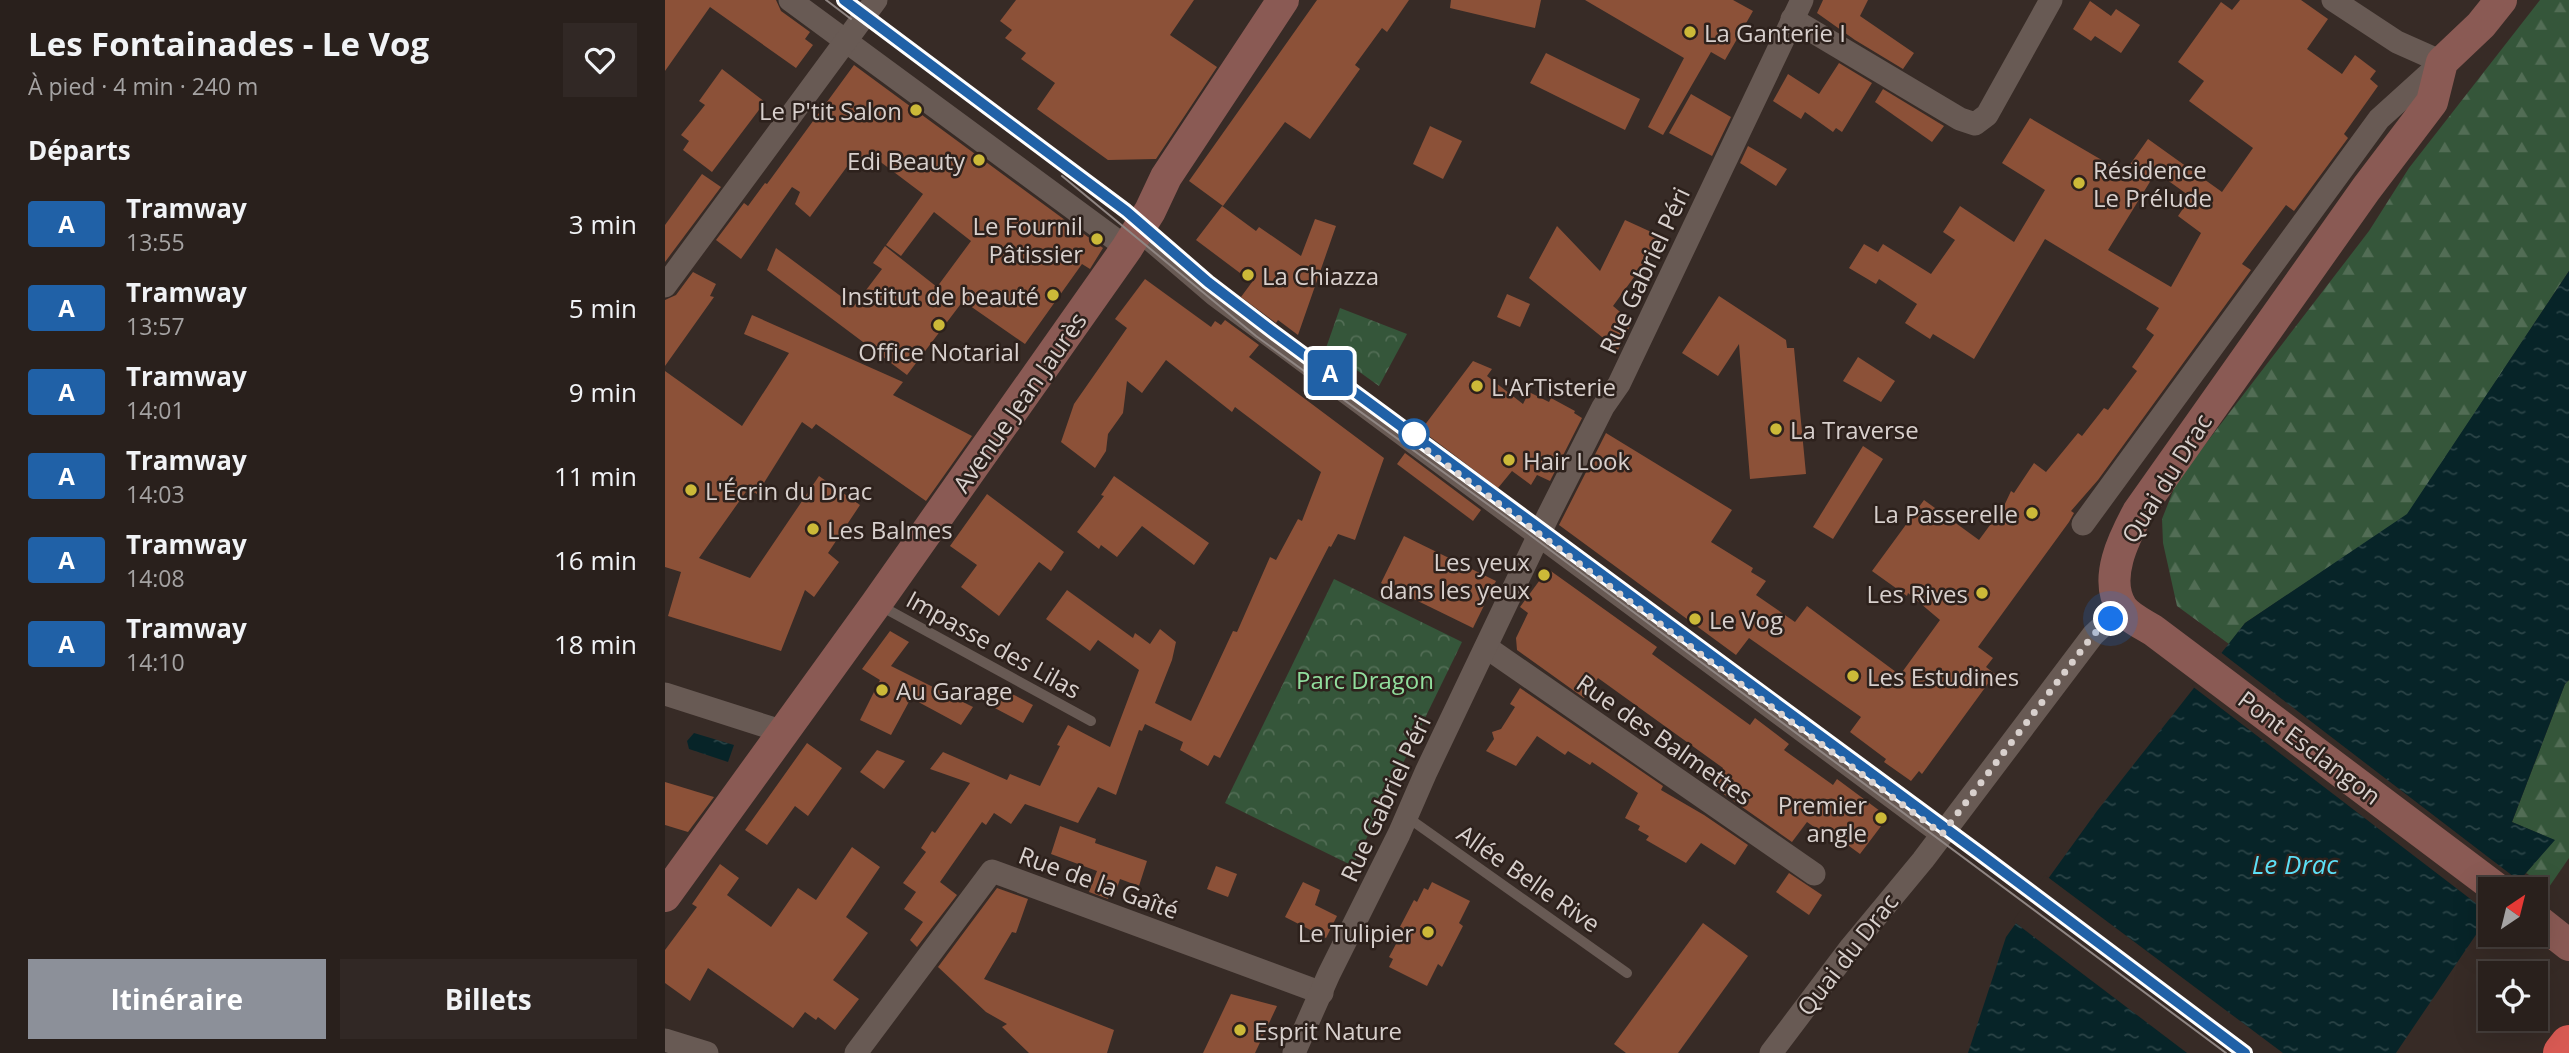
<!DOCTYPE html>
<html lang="fr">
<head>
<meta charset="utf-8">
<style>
	:root { --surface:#29201c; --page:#312825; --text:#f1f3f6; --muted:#a5a3a3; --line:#453e3b; --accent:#8c9099 }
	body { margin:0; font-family:"Open Sans",sans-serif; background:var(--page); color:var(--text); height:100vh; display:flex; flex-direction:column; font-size:26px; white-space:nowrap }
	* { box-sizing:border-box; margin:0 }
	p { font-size:23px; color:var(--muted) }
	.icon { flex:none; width:38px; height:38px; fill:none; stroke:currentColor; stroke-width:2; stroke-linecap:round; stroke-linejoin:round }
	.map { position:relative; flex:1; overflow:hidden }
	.drawer { display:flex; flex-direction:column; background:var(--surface); width:665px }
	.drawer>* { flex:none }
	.badge { padding:0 14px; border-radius:5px; font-size:24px; line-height:46px }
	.needle { width:46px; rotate:35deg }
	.tools { position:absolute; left:1813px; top:877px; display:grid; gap:14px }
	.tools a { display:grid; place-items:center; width:70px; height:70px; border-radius:0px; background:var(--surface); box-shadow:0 7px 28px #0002,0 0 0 2px var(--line); font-size:35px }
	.you { position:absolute; width:35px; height:35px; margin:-18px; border:5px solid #fff; border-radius:50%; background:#1a73e8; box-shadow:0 0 0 10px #1a73e833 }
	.map>.badge { position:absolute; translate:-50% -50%; box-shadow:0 0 0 4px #fff }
	h2 { padding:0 28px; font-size:26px; line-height:63px }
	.round { display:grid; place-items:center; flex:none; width:74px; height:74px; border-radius:0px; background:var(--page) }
	.headline { display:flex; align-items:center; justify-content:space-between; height:119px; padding:0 28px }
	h1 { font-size:33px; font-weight:700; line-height:52px }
	.primary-button { display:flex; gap:14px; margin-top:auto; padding:14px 28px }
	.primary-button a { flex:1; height:80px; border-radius:0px; background:var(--accent); color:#fff; font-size:28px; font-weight:700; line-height:80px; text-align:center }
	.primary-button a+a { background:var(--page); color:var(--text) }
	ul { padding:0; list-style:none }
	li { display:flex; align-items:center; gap:21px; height:84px; padding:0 28px }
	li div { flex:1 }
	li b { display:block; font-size:26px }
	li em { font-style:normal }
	li .badge { min-width:77px; font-weight:700; text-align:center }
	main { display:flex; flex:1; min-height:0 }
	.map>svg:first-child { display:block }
	.forest { fill:url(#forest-firs) }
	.park { fill:url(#park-crowns) }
	.water { fill:url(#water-ripples) }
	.pier { fill:#372b26 }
	.building { fill:#8c5138; fill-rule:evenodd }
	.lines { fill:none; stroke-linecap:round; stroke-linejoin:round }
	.lane { stroke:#685a54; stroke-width:10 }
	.street { stroke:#685a54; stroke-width:23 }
	.secondary { stroke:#8a5a54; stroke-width:32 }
	.highway { stroke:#d85a53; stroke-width:38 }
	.tram { stroke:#908683; stroke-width:2 }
	.line-casing { stroke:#fff; stroke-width:16 }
	.line { stroke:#2061a7; stroke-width:10 }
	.walk { stroke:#d8d0cd; stroke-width:7; stroke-dasharray:0 12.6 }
	.poi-dot { fill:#ccb938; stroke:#2d211c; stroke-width:2.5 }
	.stop-dot { fill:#fff; stroke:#2061a7; stroke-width:3.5 }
	.labels { text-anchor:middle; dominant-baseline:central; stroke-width:5; stroke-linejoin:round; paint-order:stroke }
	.poi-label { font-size:24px; fill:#d8d0cd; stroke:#2d211c; text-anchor:start }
	.street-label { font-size:24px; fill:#d8d0cd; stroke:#2d211c }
	.park-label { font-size:24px; fill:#91de9d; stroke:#2d211c }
	.water-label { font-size:26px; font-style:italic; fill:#5cdff6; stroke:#2d211c }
</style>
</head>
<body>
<main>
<section class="drawer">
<div class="headline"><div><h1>Les Fontainades - Le Vog</h1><p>À pied · 4 min · 240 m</p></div><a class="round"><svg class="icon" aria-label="heart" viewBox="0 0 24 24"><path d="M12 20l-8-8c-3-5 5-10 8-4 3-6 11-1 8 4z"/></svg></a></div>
<h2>Départs</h2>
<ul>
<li><span class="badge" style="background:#2061a7;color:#fff">A</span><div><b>Tramway</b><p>13:55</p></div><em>3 min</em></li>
<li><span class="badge" style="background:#2061a7;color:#fff">A</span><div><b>Tramway</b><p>13:57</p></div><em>5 min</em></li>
<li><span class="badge" style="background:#2061a7;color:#fff">A</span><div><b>Tramway</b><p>14:01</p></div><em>9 min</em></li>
<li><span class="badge" style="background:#2061a7;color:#fff">A</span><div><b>Tramway</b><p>14:03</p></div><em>11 min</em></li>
<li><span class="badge" style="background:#2061a7;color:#fff">A</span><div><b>Tramway</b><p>14:08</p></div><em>16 min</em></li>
<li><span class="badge" style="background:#2061a7;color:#fff">A</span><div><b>Tramway</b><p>14:10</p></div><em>18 min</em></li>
</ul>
<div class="primary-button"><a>Itinéraire</a><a>Billets</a></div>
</section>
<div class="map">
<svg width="1904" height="1053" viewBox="0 0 1904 1053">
	<defs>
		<pattern id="forest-firs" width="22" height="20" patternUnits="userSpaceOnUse" patternTransform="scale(1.75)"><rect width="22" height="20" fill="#35563a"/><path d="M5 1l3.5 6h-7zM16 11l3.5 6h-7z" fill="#526d55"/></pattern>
		<pattern id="park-crowns" width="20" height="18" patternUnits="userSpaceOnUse" patternTransform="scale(1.75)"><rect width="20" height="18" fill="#35563a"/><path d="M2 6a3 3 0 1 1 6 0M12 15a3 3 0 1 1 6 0" fill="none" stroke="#526d55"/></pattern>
		<pattern id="water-ripples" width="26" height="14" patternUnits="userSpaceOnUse" patternTransform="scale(1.75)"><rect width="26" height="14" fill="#072428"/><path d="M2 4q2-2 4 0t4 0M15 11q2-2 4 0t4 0" fill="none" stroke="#2a4346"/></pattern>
	</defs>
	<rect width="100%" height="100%" fill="#372b26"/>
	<g class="forest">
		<polygon points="1875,0 1904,0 1904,271 1742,515 1580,623 1564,644 1512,606 1498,543 1497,519 1512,481 1704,231 1744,168"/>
		<polygon points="1904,680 1904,858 1884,887 1861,873 1889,840 1847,822 1900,684"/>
	</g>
	<g class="park">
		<polygon points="675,308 742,334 714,386 661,348"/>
		<polygon points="669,579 797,642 688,866 560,803"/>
	</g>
	<g class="water">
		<polygon points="1904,271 1904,680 1900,684 1847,822 1890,840 1847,889 1825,889 1825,914 1731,1053 1303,1053 1341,937 1432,811 1580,623 1742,514"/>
		<polygon points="29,733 69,745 63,762 24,749 22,741"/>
	</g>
	<g class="pier">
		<polygon points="1554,651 1857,883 1851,889 1825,889 1825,914 1527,686"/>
		<polygon points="1380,875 1618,1053 1522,1053 1348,921"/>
	</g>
	<g class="building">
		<polygon points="0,0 111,0 116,11 145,32 140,39 148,45 131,68 45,7 0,71"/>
		<polygon points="351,0 529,0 505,35 552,67 491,159 443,160 372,109 390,83 356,59 361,53 340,38 347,30 335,21"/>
		<polygon points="652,0 744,0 722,32 717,28 690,65 695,69 645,139 620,122 558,206 524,181"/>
		<polygon points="786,0 876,0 870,28 785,8"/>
		<polygon points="920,0 1068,0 1088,11 1060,60 1046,52 998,135 983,127 1019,58"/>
		<polygon points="1158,0 1203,0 1195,16 1249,53 1238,69 1190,40 1152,13"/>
		<path d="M1575 0H1636L1663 19 1642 49 1677 74 1690 55 1711 71 1705 79 1713 86 1679 134 1683 138 1629 211 1621 205 1577 264 1586 270 1433 480 1406 511 1409 513 1404 522 1313 647 1328 658 1321 667 1330 674 1257 774 1254 771 1246 781 1219 762 1221 759 1185 732 1196 717 1084 638 1071 655 894 525 941 433 1067 510 1046 542 1088 568 1086 572 1101 581 1091 595 1130 622 1142 606 1235 675 1275 620 1243 593 1242 596 1207 571 1259 500 1314 540 1339 506 1346 491 1349 493 1369 463 1381 472 1413 433 1417 436 1439 408 1443 410 1472 371 1467 367 1489 335 1481 329 1494 308 1380 239 1309 359 1268 334 1265 339 1240 323 1252 304 1214 279 1211 284 1184 268 1199 244 1213 252 1218 244 1266 274 1290 240 1278 232 1295 206 1349 242 1380 190 1337 163 1365 118 1459 173 1483 139 1557 192 1588 148 1524 101 1539 81 1513 62 1556 2 1567 10ZM1491 172 1526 197 1513 216 1536 233 1506 287 1443 250Z"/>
		<polygon points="1425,1 1446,16 1451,9 1475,25 1456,53 1430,36 1426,41 1408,29"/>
		<polygon points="881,53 975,99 960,130 865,83"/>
		<polygon points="1174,63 1207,83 1177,132 1171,128 1168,132 1140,112 1136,119 1108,101 1123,74 1154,94"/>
		<polygon points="189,65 438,248 425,269 417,264 360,344 298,301 242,375 102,270 111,248 189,306 217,269 208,263 220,246 272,287 306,241 269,212 236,256 221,245 258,194 205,154 201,160 192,153 145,217 130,204 135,192 127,187 76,259 51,240 79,203 83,206 100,183 102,184"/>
		<polygon points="57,69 100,102 47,172 18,150 24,141 16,135 40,105 34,101"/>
		<polygon points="1218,89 1279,126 1267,142 1210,102"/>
		<polygon points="1026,94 1066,117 1047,156 1004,133"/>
		<polygon points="765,126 797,141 778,179 748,164"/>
		<polygon points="1083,146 1122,169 1111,186 1075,163"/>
		<polygon points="37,174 56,187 0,262 0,225"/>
		<polygon points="557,206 591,231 594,227 636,256 650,219 671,226 633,335 613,320 611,323 576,297 587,282 531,240"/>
		<polygon points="960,220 995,236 976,274 972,273 948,306 967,322 953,350 864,278 892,226 935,271"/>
		<polygon points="28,272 51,284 45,296 49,297 0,366 0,300 11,295"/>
		<polygon points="480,279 546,327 550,321 556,325 560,320 594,345 584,357 719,458 690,540 673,534 666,547 664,546 555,758 549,755 543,766 515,750 518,742 480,724 477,731 474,730 451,795 433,787 413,823 360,804 346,824 329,813 321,825 317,822 275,882 292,895 252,947 245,940 258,922 239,909 251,892 238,883 261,852 256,848 267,831 270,833 305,783 265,769 278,752 342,780 345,774 375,786 395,746 392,745 403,725 445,747 474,670 433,640 425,651 381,619 402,590 468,638 470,633 485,644 495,629 511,642 507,660 490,703 526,721 568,631 572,632 605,557 611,560 633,519 637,521 656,472 570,407 567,412 501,360 477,393 462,381 458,413 443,434 441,451 430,468 396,442 409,404 462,328 450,319"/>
		<polygon points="842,294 865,304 855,327 832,317"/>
		<polygon points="1054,296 1121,340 1122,348 1129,348 1141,474 1085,479 1074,344 1053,376 1017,353"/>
		<polygon points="87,315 238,382 228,395 307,436 261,501 151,424 147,429 137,422 92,494 83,489 34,558 85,578 154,476 195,505 163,553 174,562 149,597 140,590 116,651 3,616 16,572 0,567 0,371 77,426 124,353 79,334"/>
		<polygon points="1193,357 1230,381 1216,402 1178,381"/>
		<polygon points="808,361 827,369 822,376 858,404 864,392 884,402 886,398 910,411 909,413 917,418 885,481 872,475 866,485 847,471 833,488 756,430"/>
		<polygon points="1198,446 1218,459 1168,539 1148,527"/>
		<polygon points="740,453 816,510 808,521 732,464"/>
		<polygon points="449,476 544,543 529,565 477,526 452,557 436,545 434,549 412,532 439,496 436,495"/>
		<polygon points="322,494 399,552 386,571 374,562 334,616 296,587 312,565 285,546"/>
		<polygon points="739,536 831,581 808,628 716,583"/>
		<polygon points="883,569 992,647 987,654 1085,725 1090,718 1124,744 1119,750 1168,785 1172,779 1223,817 1195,854 1169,835 1161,831 1159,834 1142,822 1127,842 1050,788 1058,768 933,678 919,698 852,650 851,638 863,613 855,607"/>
		<polygon points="225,631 244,642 226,666 308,707 296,725 246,698 226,735 195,720 215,680 197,669"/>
		<polygon points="334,687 368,705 358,723 324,705"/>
		<polygon points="855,688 998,786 996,790 1039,815 1083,845 1070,865 1036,843 1021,863 981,840 984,836 973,830 975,826 960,818 973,793 927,762 925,765 903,751 900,755 872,736 851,766 821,751 829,739 827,732 836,729 850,707 845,704"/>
		<polygon points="142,743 177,768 143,816 130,806 102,845 80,830"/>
		<polygon points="212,750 240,761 219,789 195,772"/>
		<polygon points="0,782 49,797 23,832 0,825"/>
		<polygon points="395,826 431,839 430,843 482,861 474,886 455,879 449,897 444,895 443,899 424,892 432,871 386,854"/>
		<polygon points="187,847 215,867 181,917 203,933 168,980 194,999 170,1030 153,1017 151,1020 140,1012 128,1028 43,968 25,1001 0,983 0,950 32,907 27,904 55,864 74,878 62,895 106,927 133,888 151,900"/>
		<polygon points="551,866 572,874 563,897 542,889"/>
		<polygon points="1124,873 1157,895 1144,915 1111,892"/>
		<polygon points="638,882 655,890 650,905 672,916 661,938 620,917"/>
		<polygon points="767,882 805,901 794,923 798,926 777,967 773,964 762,986 724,967 728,959 724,957 731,944 727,942 749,900 752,902 759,888 763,890"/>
		<polygon points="332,888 363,899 351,933 347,932 319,979 449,1030 442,1053 364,1053 337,1027 342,1024 321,1012 273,967"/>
		<polygon points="1038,923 1083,956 1013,1053 961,1053 949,1044"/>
		<polygon points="566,994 612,1006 590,1053 538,1053"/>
	</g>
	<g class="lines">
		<g class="lane">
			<polyline points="214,605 426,721"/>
			<polyline points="742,817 962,973"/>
		</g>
		<g class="street">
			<polyline points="125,0 462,248"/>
			<polyline points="1668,0 1732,42 1777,62"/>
			<polyline points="1127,19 1295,119 1310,124 1322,115 1386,0"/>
			<polyline points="474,230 550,295 1277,834"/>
			<polyline points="0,286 211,0"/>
			<polyline points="1418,524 1714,119 1777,62"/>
			<polyline points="821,647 1149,874"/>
			<polyline points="0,694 119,732"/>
			<polyline points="0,1040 42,1053"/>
			<polyline points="191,1053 327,871 657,993"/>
			<polyline points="629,1053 664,974 734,834 761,772 883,516 938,407 954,384 1137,0"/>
			<polyline points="1106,1053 1186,947 1258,860 1428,635 1457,608"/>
		</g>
		<g class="secondary">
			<path d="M1832 889 1489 631C1480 625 1464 618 1457 608 1438 579 1459 538 1473 512L1701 189 1767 102 1777 62 1816 25 1836 0"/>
			<polyline points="0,896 211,604 462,248 485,211 501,177 618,0"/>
			<polyline points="1871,919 1904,945"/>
		</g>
		<polyline class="highway" points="1897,1053 1904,1044"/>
		<g class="tram">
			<polyline points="161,0 186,19"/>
			<polyline points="179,0 461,211 516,260 607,331 1314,853 1580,1053"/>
			<polyline points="397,176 591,336 861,532 1561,1053"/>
		</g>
	</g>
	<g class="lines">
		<defs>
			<polyline id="line" points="179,0 461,211 543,282 607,331 1314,853 1580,1053"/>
		</defs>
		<use href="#line" class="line-casing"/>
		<use href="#line" class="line"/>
		<polyline class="walk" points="749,434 747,439 1277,834 1428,635 1446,619"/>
	</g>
	<g class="poi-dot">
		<circle cx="1025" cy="32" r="7"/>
		<circle cx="251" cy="110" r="7"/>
		<circle cx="314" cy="160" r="7"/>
		<circle cx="1414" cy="183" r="7"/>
		<circle cx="432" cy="239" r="7"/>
		<circle cx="583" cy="275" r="7"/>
		<circle cx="388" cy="295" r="7"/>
		<circle cx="274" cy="325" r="7"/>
		<circle cx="812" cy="386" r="7"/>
		<circle cx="1111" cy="429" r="7"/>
		<circle cx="844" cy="460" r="7"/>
		<circle cx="26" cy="490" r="7"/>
		<circle cx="1367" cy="513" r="7"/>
		<circle cx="148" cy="529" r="7"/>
		<circle cx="879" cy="575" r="7"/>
		<circle cx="1317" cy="593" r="7"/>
		<circle cx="1030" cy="619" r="7"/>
		<circle cx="1188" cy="676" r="7"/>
		<circle cx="217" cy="690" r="7"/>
		<circle cx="1216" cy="818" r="7"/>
		<circle cx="763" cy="932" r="7"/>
		<circle cx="575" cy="1030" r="7"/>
	</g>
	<circle class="stop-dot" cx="749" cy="434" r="14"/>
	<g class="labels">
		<g class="poi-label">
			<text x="1039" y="32">La Ganterie I</text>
			<text x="237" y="110" text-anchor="end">Le P'tit Salon</text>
			<text x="300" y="160" text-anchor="end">Edi Beauty</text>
			<text x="1428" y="169">Résidence<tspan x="1428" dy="28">Le Prélude</tspan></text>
			<text x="418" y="225" text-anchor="end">Le Fournil<tspan x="418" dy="28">Pâtissier</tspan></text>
			<text x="597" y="275">La Chiazza</text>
			<text x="374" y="295" text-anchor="end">Institut de beauté</text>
			<text x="274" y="351" text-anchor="middle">Office Notarial</text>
			<text x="826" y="386">L'ArTisterie</text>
			<text x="1125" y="429">La Traverse</text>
			<text x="858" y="460">Hair Look</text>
			<text x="40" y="490">L'Écrin du Drac</text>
			<text x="1353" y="513" text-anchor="end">La Passerelle</text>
			<text x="162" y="529">Les Balmes</text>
			<text x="865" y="561" text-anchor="end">Les yeux<tspan x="865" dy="28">dans les yeux</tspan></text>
			<text x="1303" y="593" text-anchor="end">Les Rives</text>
			<text x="1044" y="619">Le Vog</text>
			<text x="1202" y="676">Les Estudines</text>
			<text x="231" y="690">Au Garage</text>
			<text x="1202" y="804" text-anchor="end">Premier<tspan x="1202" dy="28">angle</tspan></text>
			<text x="749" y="932" text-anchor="end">Le Tulipier</text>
			<text x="589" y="1030">Esprit Nature</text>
		</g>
		<g class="street-label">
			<text transform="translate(979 270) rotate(-65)">Rue Gabriel Péri</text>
			<text transform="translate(354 402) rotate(-55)">Avenue Jean Jaurès</text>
			<text transform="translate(1501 478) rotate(-58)">Quai du Drac</text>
			<text transform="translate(329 644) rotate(29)">Impasse des Lilas</text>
			<text transform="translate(1000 739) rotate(35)">Rue des Balmettes</text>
			<text transform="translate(1645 747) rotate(37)">Pont Esclangon</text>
			<text transform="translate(720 798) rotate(-65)">Rue Gabriel Péri</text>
			<text transform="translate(864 878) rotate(35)">Allée Belle Rive</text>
			<text transform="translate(434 882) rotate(20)">Rue de la Gaîté</text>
			<text transform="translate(1182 954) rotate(-52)">Quai du Drac</text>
		</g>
		<g class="park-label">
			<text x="700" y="679">Parc Dragon</text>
		</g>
		<g class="water-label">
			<text x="1630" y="864">Le Drac</text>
		</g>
	</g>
</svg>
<div class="tools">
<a><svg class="needle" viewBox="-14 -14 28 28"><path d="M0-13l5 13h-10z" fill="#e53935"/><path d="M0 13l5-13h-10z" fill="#a5a3a3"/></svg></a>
<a><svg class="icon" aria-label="locate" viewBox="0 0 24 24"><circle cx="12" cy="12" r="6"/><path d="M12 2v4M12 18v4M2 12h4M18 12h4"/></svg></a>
</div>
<div class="you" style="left:1446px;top:619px"></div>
<b class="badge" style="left:665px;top:373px;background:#2061a7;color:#fff">A</b>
</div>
</main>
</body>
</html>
